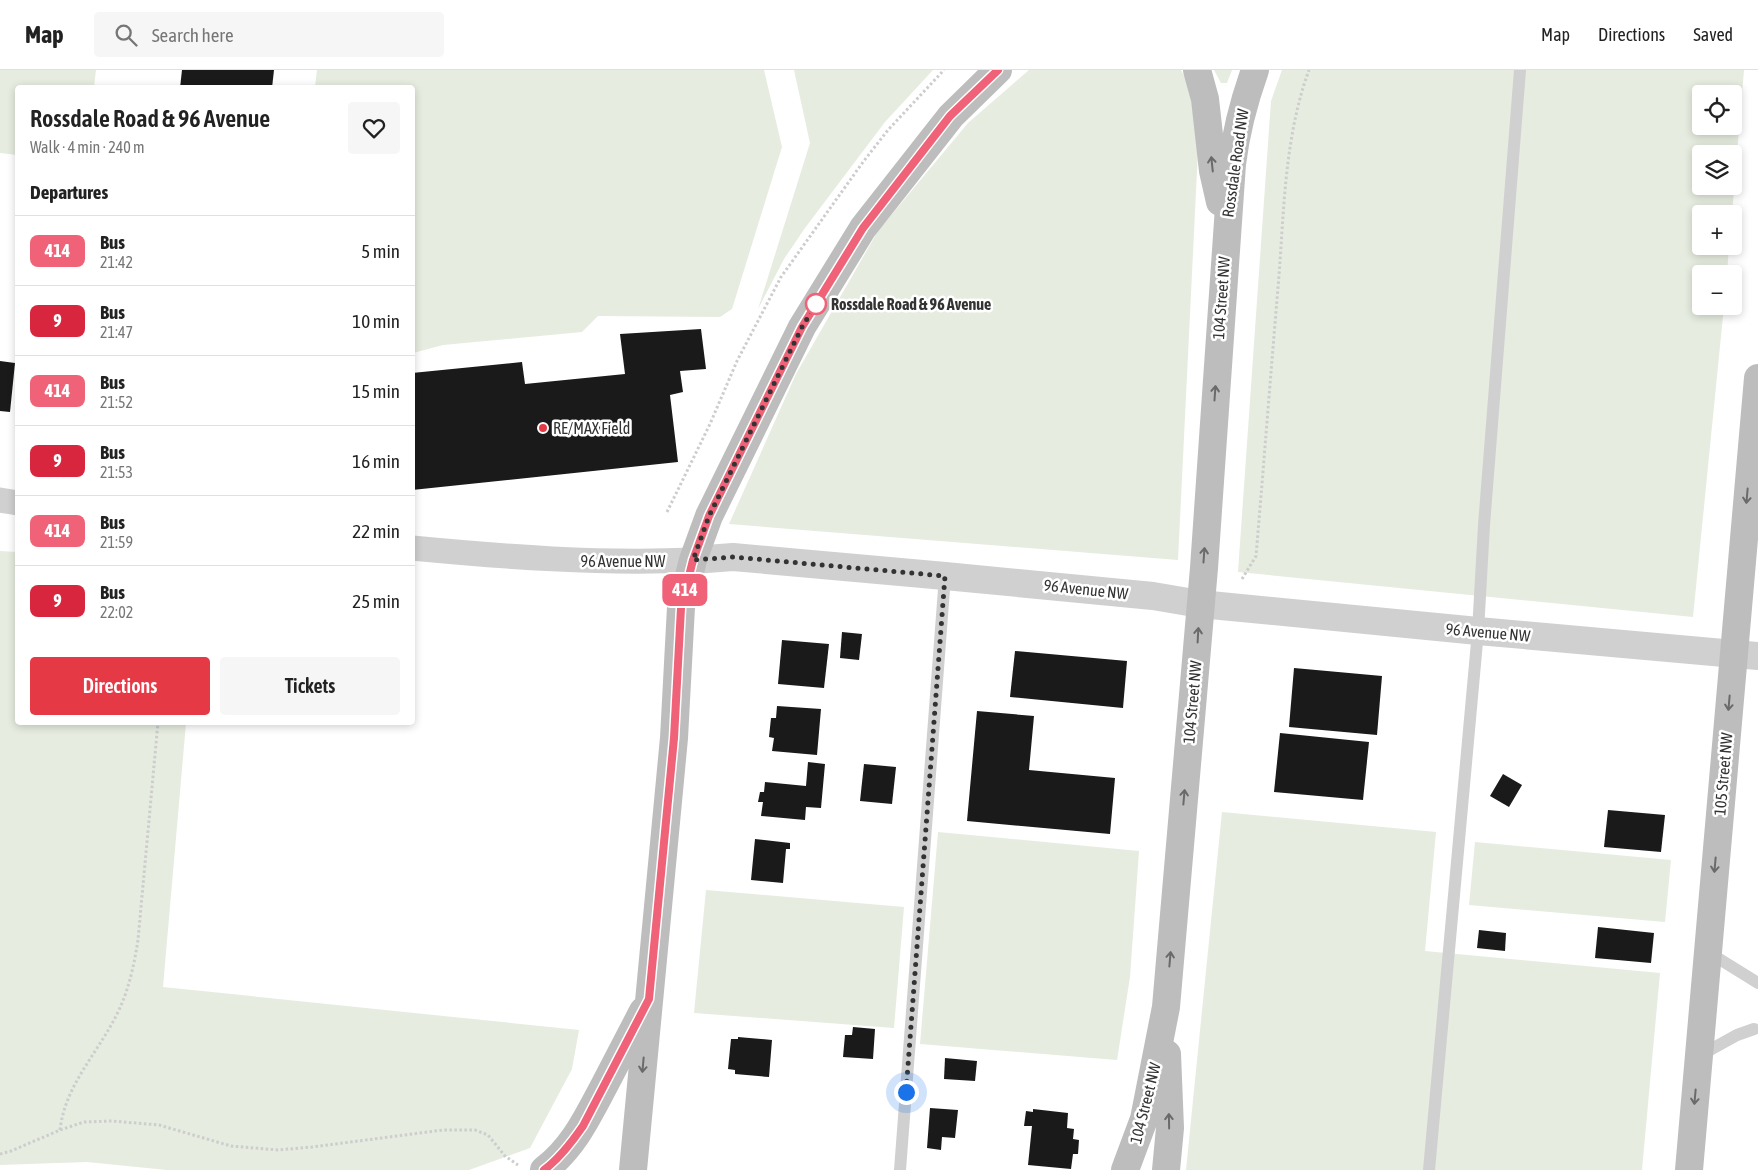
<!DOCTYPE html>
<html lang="en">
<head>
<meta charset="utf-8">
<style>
	:root { --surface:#fff; --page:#f6f6f6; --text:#222; --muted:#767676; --line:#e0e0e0; --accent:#e63946 }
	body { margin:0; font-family:"Asap Condensed",sans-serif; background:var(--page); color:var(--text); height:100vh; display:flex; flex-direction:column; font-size:19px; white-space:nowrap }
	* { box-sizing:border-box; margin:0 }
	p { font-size:16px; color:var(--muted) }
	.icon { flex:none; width:28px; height:28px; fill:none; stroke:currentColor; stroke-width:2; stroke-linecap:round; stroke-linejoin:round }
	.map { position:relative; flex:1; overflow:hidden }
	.panel { position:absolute; left:15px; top:15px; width:400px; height:640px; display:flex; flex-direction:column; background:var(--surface); border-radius:5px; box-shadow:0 2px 8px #0003 }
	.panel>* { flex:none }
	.badge { padding:0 10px; border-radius:8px; font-size:18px; line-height:32px }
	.controls { position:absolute; left:1692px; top:15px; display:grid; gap:10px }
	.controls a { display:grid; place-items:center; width:50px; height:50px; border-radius:5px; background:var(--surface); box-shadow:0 2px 8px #0003; font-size:25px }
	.you { position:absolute; width:25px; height:25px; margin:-12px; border:4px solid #fff; border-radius:50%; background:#1a73e8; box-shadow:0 0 0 8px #1a73e833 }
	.map>.badge { position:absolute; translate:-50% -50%; box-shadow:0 0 0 2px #fff }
	h2 { padding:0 15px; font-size:19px; line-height:45px }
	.round { display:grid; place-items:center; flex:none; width:52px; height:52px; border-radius:5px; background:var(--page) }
	.head { display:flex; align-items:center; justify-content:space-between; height:85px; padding:0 15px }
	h1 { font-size:24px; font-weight:600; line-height:38px }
	.action { display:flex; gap:10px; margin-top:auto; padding:10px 15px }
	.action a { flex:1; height:58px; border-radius:5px; background:var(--accent); color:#fff; font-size:20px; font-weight:600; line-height:58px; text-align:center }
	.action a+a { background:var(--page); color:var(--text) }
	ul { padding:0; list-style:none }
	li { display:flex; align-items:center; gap:15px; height:70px; padding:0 15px; border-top:1px solid var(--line) }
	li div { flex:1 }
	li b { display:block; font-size:19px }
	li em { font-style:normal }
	li .badge { min-width:55px; font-weight:700; text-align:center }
	header { display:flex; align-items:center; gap:30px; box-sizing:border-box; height:70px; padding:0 25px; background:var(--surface); border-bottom:1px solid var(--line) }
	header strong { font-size:24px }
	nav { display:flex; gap:28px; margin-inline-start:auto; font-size:18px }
	.search { width:350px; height:45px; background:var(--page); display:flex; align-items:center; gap:12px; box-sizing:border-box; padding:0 18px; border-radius:5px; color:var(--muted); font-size:19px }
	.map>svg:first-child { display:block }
	.green { fill:#e6ecdf; fill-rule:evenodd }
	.building { fill:#1a1a1a }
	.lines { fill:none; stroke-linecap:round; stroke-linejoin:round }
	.path { stroke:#cdcdcd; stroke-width:3; stroke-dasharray:2.5 2.5; stroke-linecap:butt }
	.service { stroke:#d0d0d0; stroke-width:12 }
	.minor { stroke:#d0d0d0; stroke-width:25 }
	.tertiary { stroke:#d0d0d0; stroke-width:28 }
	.secondary { stroke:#bdbdbd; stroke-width:28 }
	.oneway { stroke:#6a6a6a }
	.line-casing { stroke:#fff; stroke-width:11 }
	.line { stroke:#ef6278; stroke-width:8 }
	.walk { stroke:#333; stroke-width:5; stroke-dasharray:0 9 }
	.stop-dot { fill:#fff; stroke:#ef6278; stroke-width:2.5 }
	.poi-dot { fill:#e63946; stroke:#fff; stroke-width:2 }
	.labels { text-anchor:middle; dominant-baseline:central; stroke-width:5; stroke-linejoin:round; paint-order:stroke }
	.street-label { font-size:16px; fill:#333; stroke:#fff }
	.stop-label { font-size:16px; font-weight:bold; fill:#333; stroke:#fff; text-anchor:start }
	.poi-label { font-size:16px; fill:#333; stroke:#fff; text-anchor:start }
</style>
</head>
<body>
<header>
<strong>Map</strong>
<div class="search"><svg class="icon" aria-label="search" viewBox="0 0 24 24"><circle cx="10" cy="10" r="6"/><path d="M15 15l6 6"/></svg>Search here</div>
<nav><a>Map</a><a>Directions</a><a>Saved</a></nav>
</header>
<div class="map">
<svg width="1758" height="1100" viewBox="0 0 1758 1100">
	<rect width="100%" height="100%" fill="#fff"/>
	<g class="green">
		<polygon points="0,0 96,0 94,17 18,18 17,85 0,83"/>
		<polygon points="317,0 764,0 782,77 732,239 720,247 598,246 582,262 443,275 413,283 412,18 315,17"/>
		<polygon points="794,0 933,0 885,52 805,158 784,189 758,239 810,73"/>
		<polygon points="1029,0 1181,0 1189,15 1199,60 1178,490 729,454 796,304 878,161 968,53"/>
		<polygon points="1214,0 1232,0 1227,13 1221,13"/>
		<path d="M1282 0H1744L1732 144H1701V176H1729L1727 204H1701V236H1724L1693 547 1238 502 1271 31ZM1701 24H1734V56H1701ZM1701 84H1734V116H1701Z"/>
		<polygon points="0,481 17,482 18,652 186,653 163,917 579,960 572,999 530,1078 469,1100 167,1100 87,1092 0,1095"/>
		<polygon points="1222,742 1436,762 1425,881 1660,903 1642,1100 1186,1100"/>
		<polygon points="938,762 1139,781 1130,907 1117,990 920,974"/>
		<polygon points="1475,772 1671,790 1665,852 1469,835"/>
		<polygon points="706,820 904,837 894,958 694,943"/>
	</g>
	<g class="building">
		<polygon points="182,0 274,0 272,18 180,18"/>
		<polygon points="701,259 706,299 680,301 683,322 670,325 678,392 412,420 412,303 522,292 525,314 625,304 620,264"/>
		<polygon points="0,291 15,293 10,342 0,341"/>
		<polygon points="842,562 862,564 859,590 840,588"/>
		<polygon points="782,570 829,574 824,618 778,614"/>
		<polygon points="1015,581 1127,591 1123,638 1010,627"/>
		<polygon points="1294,598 1382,606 1377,665 1289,657"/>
		<polygon points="777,636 821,639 817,685 772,681 774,668 769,667 771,648 776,648"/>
		<polygon points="977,641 1034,646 1029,700 1115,708 1110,764 967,751"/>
		<polygon points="1280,663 1369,672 1363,730 1274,722"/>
		<polygon points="808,692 825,694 821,738 806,737 805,750 761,746 763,732 758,732 760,722 764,722 765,712 806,716"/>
		<polygon points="864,694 896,697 892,734 860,731"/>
		<polygon points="1503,704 1522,715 1509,737 1490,726"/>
		<polygon points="1608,740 1665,745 1661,782 1604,777"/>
		<polygon points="755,769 790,773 790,779 786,779 783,813 751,810"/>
		<polygon points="1598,857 1654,863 1651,893 1595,888"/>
		<polygon points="1479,860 1506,863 1505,881 1477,878"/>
		<polygon points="853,957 875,959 873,989 843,987 845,965 852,965"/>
		<polygon points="738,967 772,970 769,1007 735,1004 735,1000 728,999 731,969 738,969"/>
		<polygon points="945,988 977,991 975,1011 944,1009"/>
		<polygon points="930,1038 958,1040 955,1068 942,1067 941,1080 927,1078"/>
		<polygon points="1033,1039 1068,1043 1067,1058 1074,1059 1073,1069 1079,1070 1078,1084 1073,1084 1071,1099 1028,1095 1032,1056 1024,1056 1026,1041 1033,1042"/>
	</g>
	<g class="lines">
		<g class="path">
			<polyline points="667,442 710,354 737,291 781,207 863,92 888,60 944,0"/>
			<path d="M1242 509 1256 486C1264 392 1271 299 1279 206 1284 138 1285 65 1309 0"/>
			<path d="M60 1060C65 1015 98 983 117 944 129 920 134 895 138 870L158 652"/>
			<polyline points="0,1084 11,1081 60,1060 84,1052 112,1051 159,1055 231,1076 278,1080 312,1077 443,1060 475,1060 488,1065 505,1086 518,1095"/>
		</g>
		<g class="service">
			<polyline points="1708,882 1758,913"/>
			<polyline points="1699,986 1737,965 1754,959"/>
			<polyline points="900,1100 945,506"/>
			<polyline points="1429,1100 1478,561 1484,455 1520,0"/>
		</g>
		<g class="minor">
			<polyline points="0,430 18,433"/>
			<path d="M412 478C506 487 599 494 693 490"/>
		</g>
		<polyline class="tertiary" points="693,490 733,487 945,506 1153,526 1200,534 1478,561 1758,586"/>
		<g class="secondary">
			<polyline points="1197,0 1205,29 1213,101 1220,132"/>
			<path d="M544 1100C573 1078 587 1048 604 1016 617 991 630 966 643 941"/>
			<polyline points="633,1100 674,668 681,537 693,490 709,446 802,257 863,158 951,46 998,0"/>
			<path d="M1125 1100 1144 1049 1166 937 1204 498 1232 94C1236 61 1244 31 1255 0"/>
			<polyline points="1166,1100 1170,1058 1167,984"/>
			<polyline points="1689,1100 1758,308"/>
		</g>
	</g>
	<defs><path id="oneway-shaft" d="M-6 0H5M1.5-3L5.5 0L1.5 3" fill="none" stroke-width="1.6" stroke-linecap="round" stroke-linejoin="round" transform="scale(1.25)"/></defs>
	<g class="oneway">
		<use href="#oneway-shaft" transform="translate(1212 94) rotate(-96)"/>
		<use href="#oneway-shaft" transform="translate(1215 323) rotate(-86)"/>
		<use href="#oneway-shaft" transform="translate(1747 426) rotate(95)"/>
		<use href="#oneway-shaft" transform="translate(1204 485) rotate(-86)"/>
		<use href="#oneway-shaft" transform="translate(1198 565) rotate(-87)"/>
		<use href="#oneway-shaft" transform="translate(1729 633) rotate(95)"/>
		<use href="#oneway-shaft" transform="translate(1184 727) rotate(-85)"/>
		<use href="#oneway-shaft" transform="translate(1715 795) rotate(95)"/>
		<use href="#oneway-shaft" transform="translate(1170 889) rotate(-85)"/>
		<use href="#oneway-shaft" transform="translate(643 995) rotate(95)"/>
		<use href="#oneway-shaft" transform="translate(1695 1027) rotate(95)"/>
		<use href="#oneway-shaft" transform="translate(1169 1051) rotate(-91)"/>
	</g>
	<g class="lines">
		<defs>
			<path id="line" d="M544 1100C560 1088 572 1072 583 1056L649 929 674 668 681 538 693 490 709 446 802 257 863 158 950 46 998 0"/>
		</defs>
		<use href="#line" class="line-casing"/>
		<use href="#line" class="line"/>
		<polyline class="walk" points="816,234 802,257 709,446 693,490 733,487 945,506 906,1022"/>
	</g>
	<circle class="stop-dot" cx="816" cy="234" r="10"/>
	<circle class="poi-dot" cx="543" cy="358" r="5"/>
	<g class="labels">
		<g class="street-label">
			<text transform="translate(1235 93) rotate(-82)">Rossdale Road NW</text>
			<text transform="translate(1221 228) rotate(-86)">104 Street NW</text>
			<text x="623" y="491">96 Avenue NW</text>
			<text transform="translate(1086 519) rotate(6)">96 Avenue NW</text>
			<text transform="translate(1488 562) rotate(5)">96 Avenue NW</text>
			<text transform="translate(1192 632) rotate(-85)">104 Street NW</text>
			<text transform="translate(1723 704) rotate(-85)">105 Street NW</text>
			<text transform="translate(1145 1033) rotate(-76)">104 Street NW</text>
		</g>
		<g class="stop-label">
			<text x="831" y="234">Rossdale Road &amp; 96 Avenue</text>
		</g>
		<g class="poi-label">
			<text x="553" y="358">RE/MAX Field</text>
		</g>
	</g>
</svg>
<div class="controls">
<a><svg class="icon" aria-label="locate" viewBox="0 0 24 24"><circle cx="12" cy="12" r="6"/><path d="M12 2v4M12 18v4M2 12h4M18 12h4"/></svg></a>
<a><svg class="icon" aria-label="layers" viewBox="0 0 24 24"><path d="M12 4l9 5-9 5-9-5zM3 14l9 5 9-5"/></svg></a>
<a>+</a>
<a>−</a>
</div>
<div class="you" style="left:906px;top:1022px"></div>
<b class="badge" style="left:685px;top:520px;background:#ef6278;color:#fff">414</b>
<section class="panel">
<div class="head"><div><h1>Rossdale Road &amp; 96 Avenue</h1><p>Walk · 4 min · 240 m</p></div><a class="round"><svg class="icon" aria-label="heart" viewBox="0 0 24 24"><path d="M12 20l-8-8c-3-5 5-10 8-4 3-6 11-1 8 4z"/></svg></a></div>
<h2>Departures</h2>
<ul>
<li><span class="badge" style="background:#ef6278;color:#fff">414</span><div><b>Bus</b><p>21:42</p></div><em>5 min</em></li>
<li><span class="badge" style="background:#d7263d;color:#fff">9</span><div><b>Bus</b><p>21:47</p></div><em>10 min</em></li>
<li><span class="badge" style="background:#ef6278;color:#fff">414</span><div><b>Bus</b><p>21:52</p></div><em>15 min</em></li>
<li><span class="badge" style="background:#d7263d;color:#fff">9</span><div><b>Bus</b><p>21:53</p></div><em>16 min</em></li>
<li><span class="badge" style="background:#ef6278;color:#fff">414</span><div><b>Bus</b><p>21:59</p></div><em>22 min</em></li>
<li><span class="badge" style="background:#d7263d;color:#fff">9</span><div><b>Bus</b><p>22:02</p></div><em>25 min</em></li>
</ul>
<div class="action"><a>Directions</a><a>Tickets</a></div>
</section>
</div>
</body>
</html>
